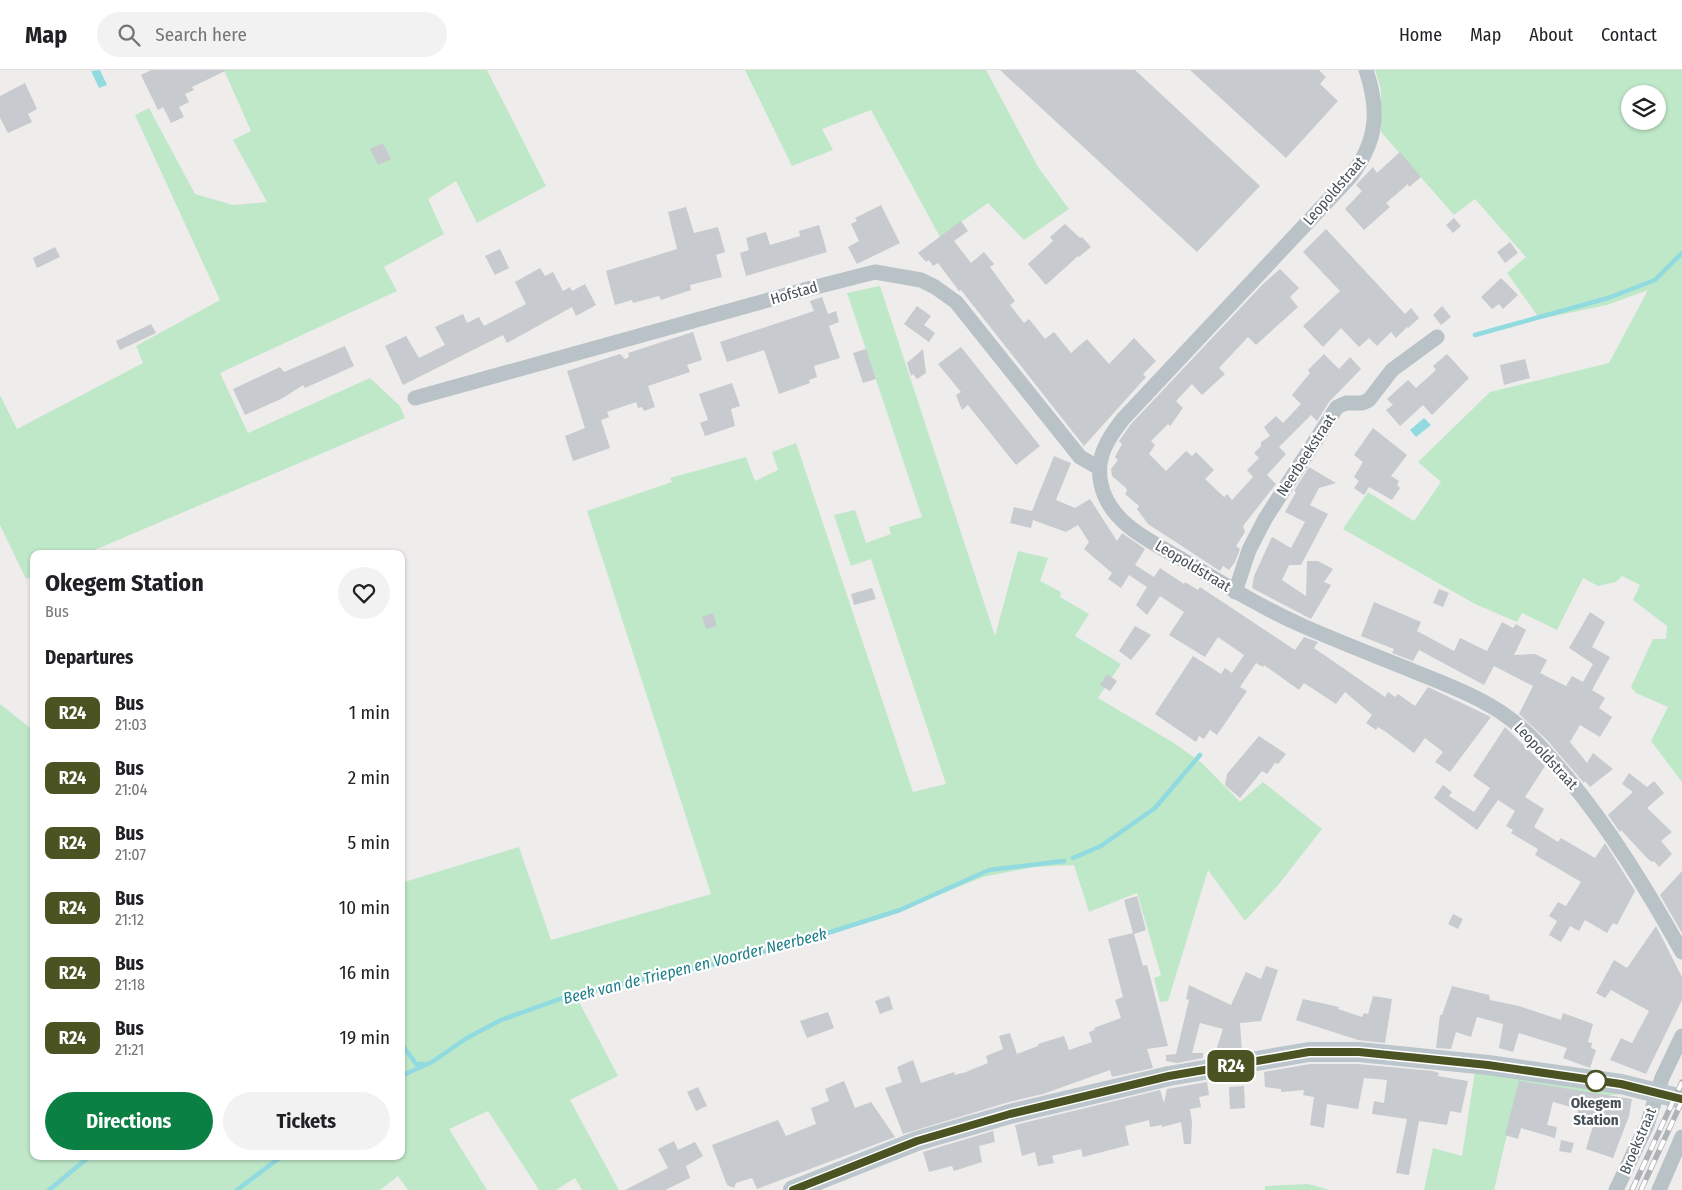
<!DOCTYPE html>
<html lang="en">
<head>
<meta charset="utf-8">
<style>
	:root { --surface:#fff; --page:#f2f2f2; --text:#202124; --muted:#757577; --line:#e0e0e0; --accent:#0b8043 }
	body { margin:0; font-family:"Fira Sans Condensed",sans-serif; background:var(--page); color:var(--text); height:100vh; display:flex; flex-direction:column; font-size:19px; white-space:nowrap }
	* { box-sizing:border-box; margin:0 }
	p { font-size:16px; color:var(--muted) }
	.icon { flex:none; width:28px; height:28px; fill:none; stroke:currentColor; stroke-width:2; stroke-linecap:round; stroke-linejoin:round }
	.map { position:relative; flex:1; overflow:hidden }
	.drawer { position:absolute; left:30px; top:480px; width:375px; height:610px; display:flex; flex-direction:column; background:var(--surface); border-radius:10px; box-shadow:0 1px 4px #0004 }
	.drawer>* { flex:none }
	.badge { padding:0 10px; border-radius:8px; font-size:18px; line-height:32px }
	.tools { position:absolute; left:1621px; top:15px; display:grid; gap:10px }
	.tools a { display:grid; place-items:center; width:45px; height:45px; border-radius:50%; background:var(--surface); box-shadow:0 1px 4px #0004; font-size:25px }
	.map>.badge { position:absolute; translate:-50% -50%; box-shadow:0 0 0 2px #fff }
	h2 { padding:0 15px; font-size:19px; line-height:45px }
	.round { display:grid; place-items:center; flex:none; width:52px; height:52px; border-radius:26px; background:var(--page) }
	.overview { display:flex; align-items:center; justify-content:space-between; height:85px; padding:0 15px }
	h1 { font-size:24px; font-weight:700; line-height:38px }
	.cta { display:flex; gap:10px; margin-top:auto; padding:10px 15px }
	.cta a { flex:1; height:58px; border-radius:30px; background:var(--accent); color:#fff; font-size:20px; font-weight:700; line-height:58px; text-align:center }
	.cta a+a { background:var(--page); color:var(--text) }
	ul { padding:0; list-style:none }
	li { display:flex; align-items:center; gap:15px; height:65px; padding:0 15px }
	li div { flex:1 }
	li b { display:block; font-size:19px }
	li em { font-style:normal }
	li .badge { min-width:55px; font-weight:700; text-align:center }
	header { display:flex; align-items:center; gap:30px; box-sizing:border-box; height:70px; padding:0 25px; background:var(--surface); border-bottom:1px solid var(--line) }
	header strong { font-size:24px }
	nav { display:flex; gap:28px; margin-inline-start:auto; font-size:18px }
	.search { width:350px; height:45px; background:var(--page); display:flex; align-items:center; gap:12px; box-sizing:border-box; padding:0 18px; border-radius:28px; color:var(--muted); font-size:19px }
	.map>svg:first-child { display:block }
	.green { fill:#bfe8c9; fill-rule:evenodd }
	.water { fill:#91dae0 }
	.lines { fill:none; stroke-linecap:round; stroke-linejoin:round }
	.stream { stroke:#91dae0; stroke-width:4.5 }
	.building { fill:#c7cace }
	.street { stroke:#b9c2c7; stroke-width:15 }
	.secondary { stroke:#bac5cc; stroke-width:20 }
	.rail-casing { stroke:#afb2b6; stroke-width:5.5 }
	.rail { stroke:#fff; stroke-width:4; stroke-dasharray:11; stroke-linecap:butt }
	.line-casing { stroke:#fff; stroke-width:11 }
	.line { stroke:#4a5321; stroke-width:8 }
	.stop-dot { fill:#fff; stroke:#4a5321; stroke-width:2.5 }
	.labels { text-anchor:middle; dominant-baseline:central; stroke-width:4.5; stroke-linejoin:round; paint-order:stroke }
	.street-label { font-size:15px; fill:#475157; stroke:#fff }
	.stop-label { font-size:15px; font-weight:bold; fill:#475157; stroke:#fff }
	.water-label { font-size:16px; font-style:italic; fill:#1c7e87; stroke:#fff }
</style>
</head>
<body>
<header>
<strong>Map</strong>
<div class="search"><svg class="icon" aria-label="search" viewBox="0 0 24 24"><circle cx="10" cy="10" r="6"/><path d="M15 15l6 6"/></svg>Search here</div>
<nav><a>Home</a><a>Map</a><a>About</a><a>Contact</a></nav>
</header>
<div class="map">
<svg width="1682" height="1120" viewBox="0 0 1682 1120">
	<rect width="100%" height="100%" fill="#efecec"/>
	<g class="green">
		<polygon points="224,0 487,0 546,116 477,153 456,111 428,129 444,164 384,197 397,221 220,303 248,363 370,308 400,336 405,348 85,484 34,484 34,506 26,509 0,455 0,325 17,359 143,293 136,276 220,230 135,45 149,38 195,124 233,135 267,132 233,70 251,61"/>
		<polygon points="745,0 986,0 1038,97 1069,139 1024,170 988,133 940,167 871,40 822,59 833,80 792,96"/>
		<path d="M1375 0H1682V712L1651 671 1668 637 1636 623 1631 617 1653 569H1666L1667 556 1633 530 1640 515 1622 506 1616 512 1598 516 1583 508 1557 560 1522 543 1517 552 1475 534 1343 459 1368 422 1414 451 1441 412 1418 392 1490 322 1609 293 1648 220 1607 235 1540 249 1507 203 1526 187 1475 129 1454 145 1381 62V19ZM1630 24H1658V51H1630Z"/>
		<polygon points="880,216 995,566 1018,481 1048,488 1040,511 1061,522 1060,527 1089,544 1075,566 1121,594 1098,628 1174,673 1202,693 1240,732 1263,712 1322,759 1279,814 1245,851 1208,800 1168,931 1160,932 1154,908 1161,905 1137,823 1089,842 1074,795 1033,797 983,807 890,845 792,876 577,928 618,1006 570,1030 619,1120 582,1120 575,1108 556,1120 539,1120 488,1041 449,1059 487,1120 408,1120 398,1106 380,1120 0,1120 0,634 34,661 34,1086 401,1086 401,813 519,777 551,870 711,824 587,441 672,412 670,408 746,387 755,411 778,400 772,382 796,373 913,722 946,714 871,489 851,496 834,445 855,440 866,473 891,464 889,457 922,447 847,223"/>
		<polygon points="1475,1001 1622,1024 1514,1034 1494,1120 1424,1120 1433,1078 1462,1086"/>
		<polygon points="1308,1114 1330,1120 1265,1120 1265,1116"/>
	</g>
	<g class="water">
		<polygon points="100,0 107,15 99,18 91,1"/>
		<polygon points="1424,348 1431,355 1416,367 1410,360"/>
	</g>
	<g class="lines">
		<g class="stream">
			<polyline points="1475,265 1608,228 1655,210 1682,183"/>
			<polyline points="1073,788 1101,776 1155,738 1200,685"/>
			<polyline points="401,973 416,994 423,994"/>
			<polyline points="401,1006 432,992 467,968 501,950 574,924 738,889 793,874 900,840 989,800 1064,791"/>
			<polyline points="49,1120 90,1086"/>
			<polyline points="237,1120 282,1086"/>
		</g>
	</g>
	<g class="building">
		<polygon points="151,0 227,0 192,17 194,20 185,24 189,32 179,37 184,47 171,53 163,37 158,40 141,5"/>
		<polygon points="1000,0 1135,0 1260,116 1197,182"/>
		<polygon points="1190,0 1319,0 1326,7 1320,14 1338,31 1286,88"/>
		<polygon points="25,13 37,39 28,44 32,52 8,63 0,48 0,26"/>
		<polygon points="383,73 391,89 378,95 370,79"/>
		<polygon points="1400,82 1421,107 1409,117 1408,114 1386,133 1390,137 1364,160 1345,139 1362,121 1356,115 1373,97 1377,103"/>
		<polygon points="881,135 900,173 857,194 848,177 859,171 851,154 857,151 855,148"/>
		<polygon points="686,137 694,163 718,157 725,182 716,185 722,207 690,215 691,220 661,230 659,226 633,233 632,230 615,235 606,201 677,179 668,142"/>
		<polygon points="1454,148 1461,156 1453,163 1446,155"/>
		<polygon points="961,151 968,161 954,171 971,193 984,182 994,194 990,197 1015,231 1010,235 1024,253 1029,249 1045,269 1054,262 1071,283 1087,269 1109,294 1134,268 1156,291 1143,304 1146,307 1084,376 961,220 959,221 938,193 933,196 929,190 926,192 918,183"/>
		<polygon points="1065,154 1080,168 1082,167 1091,177 1079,187 1078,186 1046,215 1028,194 1053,171 1050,167"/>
		<polygon points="819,155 827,182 746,206 740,183 749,180 746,168 766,162 770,175 800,166 799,161"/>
		<polygon points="1326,159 1405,244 1411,238 1419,248 1408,258 1407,257 1396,268 1391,262 1377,276 1369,268 1359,277 1341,258 1323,277 1303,256 1340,221 1303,182"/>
		<polygon points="1510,172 1518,183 1505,193 1497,182"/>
		<polygon points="55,177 60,187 37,198 33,188"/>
		<polygon points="500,179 509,198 495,205 485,186"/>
		<polygon points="540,198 545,206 553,202 563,221 570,217 572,221 585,214 596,235 576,246 572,237 507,273 503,265 403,315 385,276 406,266 419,288 445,275 435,257 463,244 467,253 479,247 484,256 526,234 515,212"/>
		<polygon points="1280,199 1299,218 1290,227 1298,237 1256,275 1248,267 1219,298 1225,304 1202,325 1192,314 1176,331 1183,338 1170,356 1168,354 1151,371 1155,375 1149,384 1166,401 1186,381 1192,386 1196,382 1214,400 1205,409 1224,427 1227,424 1232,430 1253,407 1247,400 1259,388 1254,383 1261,376 1261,372 1270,366 1264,357 1276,346 1283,353 1301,334 1292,325 1310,303 1308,300 1324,284 1339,299 1350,287 1361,299 1329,332 1317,351 1311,345 1279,377 1286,384 1267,405 1276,414 1243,456 1245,462 1236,476 1240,479 1235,492 1229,500 1223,496 1220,501 1148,454 1137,439 1139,436 1125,424 1127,421 1126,418 1112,406 1111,399 1118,390 1115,387 1122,374 1119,371 1131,354 1263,214"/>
		<polygon points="1501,208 1518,225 1503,239 1499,234 1492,239 1481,227"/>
		<polygon points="822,227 828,244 836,241 839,252 829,256 840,288 814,296 817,307 809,310 810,313 779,324 764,280 727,292 720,272 814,241 810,231"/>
		<polygon points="917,236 931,246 924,255 935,263 929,272 904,254"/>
		<polygon points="1442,236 1451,247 1441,255 1433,245"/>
		<polygon points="151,254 156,263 120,280 116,271"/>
		<polygon points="693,262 702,290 687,295 690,302 648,316 655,337 644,341 642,337 638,338 636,332 607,342 609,347 601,350 610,378 573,391 565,366 585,358 567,301 620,284 625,289 629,287 628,283"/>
		<polygon points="345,276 354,296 305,318 303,315 283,328 245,345 233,319 280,297 284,302"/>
		<polygon points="961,277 1040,376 1016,395 968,335 962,340 956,325 961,322 938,294"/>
		<polygon points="866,279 876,309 863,313 853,283"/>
		<polygon points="923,279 926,303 917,309 913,304 911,306 907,293"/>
		<polygon points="1447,284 1469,308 1432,345 1423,335 1400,356 1386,340 1393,335 1387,329 1408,310 1416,318 1436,300 1433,296"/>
		<polygon points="1525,289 1530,308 1504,315 1500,295"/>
		<polygon points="732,313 740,336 731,339 735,356 705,366 700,353 708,350 699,324"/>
		<polygon points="1373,358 1407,385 1391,406 1399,411 1397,415 1400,418 1392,430 1369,417 1364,425 1354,418 1359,411 1354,407 1363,392 1354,385"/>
		<polygon points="1054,386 1071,393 1056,430 1075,438 1090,429 1117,471 1122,463 1145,479 1135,495 1154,507 1160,498 1184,514 1185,512 1198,520 1200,517 1295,580 1304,567 1318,572 1314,578 1385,627 1388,622 1395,627 1398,624 1415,636 1428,617 1491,647 1450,702 1435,692 1443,682 1425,668 1414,683 1386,662 1378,657 1376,660 1366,653 1372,645 1345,622 1336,634 1304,613 1299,620 1264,595 1263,597 1256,593 1240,617 1247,621 1217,665 1210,660 1204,669 1199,666 1196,672 1155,644 1193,586 1221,604 1225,598 1232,603 1244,585 1218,567 1205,587 1169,565 1184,542 1160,526 1147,545 1136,535 1147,517 1129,505 1121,518 1108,509 1112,503 1084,479 1089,472 1078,455 1066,462 1033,450 1031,458 1010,453 1014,437 1032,441"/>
		<polygon points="1309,397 1336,413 1319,418 1310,435 1328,444 1301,495 1289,495 1282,510 1306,526 1307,491 1318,491 1333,499 1324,512 1331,515 1311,549 1252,518 1254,506 1272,467 1291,478 1305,452 1285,442 1296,422 1294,421"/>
		<polygon points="872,518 876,529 854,535 851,524"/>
		<polygon points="1439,519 1449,523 1443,537 1433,533"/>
		<polygon points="1374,532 1421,552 1417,561 1454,581 1460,568 1487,581 1502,552 1513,558 1516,554 1526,560 1514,585 1535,584 1547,590 1540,603 1566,616 1572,606 1583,612 1593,594 1569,578 1590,542 1605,552 1592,577 1610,587 1592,620 1605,628 1599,638 1612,647 1600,667 1580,655 1570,672 1587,693 1593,683 1613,699 1590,717 1585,711 1584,713 1546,669 1519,644 1533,616 1494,596 1484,615 1419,580 1413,591 1392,583 1394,579 1361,566"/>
		<polygon points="713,543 717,556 706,559 702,547"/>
		<polygon points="1135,556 1151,565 1131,590 1119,581"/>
		<polygon points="1107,604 1117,611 1110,621 1100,615"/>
		<polygon points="1505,657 1545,696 1525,727 1544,739 1534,757 1558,772 1561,768 1595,788 1605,773 1635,821 1617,855 1613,853 1607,863 1585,850 1579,861 1570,856 1561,872 1549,865 1557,851 1549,846 1558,832 1566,836 1581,812 1535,785 1538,779 1511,763 1513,760 1506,756 1515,741 1498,730 1477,760 1434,728 1443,715 1452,722 1449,726 1474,742 1490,718 1473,706"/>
		<polygon points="1259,666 1286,684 1278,694 1275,693 1267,704 1262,701 1240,728 1225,715 1227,704"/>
		<polygon points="1629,703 1647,717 1654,711 1664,723 1647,738 1672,762 1661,771 1672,784 1659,797 1654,791 1652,792 1648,789 1621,760 1620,762 1608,745 1633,722 1622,714"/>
		<polygon points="1682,801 1682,863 1660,825"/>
		<polygon points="1137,826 1146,860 1134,864 1143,896 1147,895 1168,976 1147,979 1153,998 1112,1007 1110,1000 1043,1024 1009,1032 903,1064 885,1018 902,1012 897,997 913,990 921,1013 954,1002 955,1005 966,1002 988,993 986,986 1003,979 999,966 1010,963 1017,984 1038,976 1038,974 1064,966 1069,980 1092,972 1089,962 1095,960 1094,958 1121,948 1115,930 1123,927 1108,869 1133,863 1124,830"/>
		<polygon points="1453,844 1463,849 1458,859 1448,854"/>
		<polygon points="1656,856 1682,907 1682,930 1646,1004 1610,990 1621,968 1632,973 1649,941 1611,920 1605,928 1596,923 1614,890 1627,898"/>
		<polygon points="1266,896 1278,900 1261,951 1240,953 1242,982 1214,986 1223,959 1200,953 1192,983 1203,983 1203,988 1177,993 1166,991 1166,985 1176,984 1189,930 1186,929 1189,915 1231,935 1246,902 1261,909"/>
		<polygon points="1452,916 1489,925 1490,930 1519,936 1561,950 1563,943 1593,954 1588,972 1592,973 1591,978 1596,980 1590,998 1563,988 1567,978 1519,963 1513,982 1499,978 1503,954 1477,947 1471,967 1456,962 1451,979 1436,978 1440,945 1442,945"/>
		<polygon points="889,926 893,939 880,944 875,931"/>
		<polygon points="1373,926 1392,929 1385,973 1358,970 1296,950 1303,929 1339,937 1338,939 1362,947 1364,943 1368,944"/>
		<polygon points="828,942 834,958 807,968 800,951"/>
		<polygon points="1310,994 1358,994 1433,1001 1439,1003 1438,1006 1468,1011 1461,1043 1450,1041 1447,1055 1419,1051 1409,1105 1396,1103 1407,1049 1372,1044 1374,1031 1384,1033 1387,1010 1364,1008 1358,1039 1327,1034 1324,1058 1310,1055 1314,1027 1303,1025 1304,1020 1281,1022 1281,1019 1265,1017 1264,1002"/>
		<polygon points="844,1011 855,1038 871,1032 895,1067 757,1119 752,1108 736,1113 734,1118 727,1115 712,1075 778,1050 786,1066 816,1054 811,1038 829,1031 825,1019"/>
		<polygon points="1519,1011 1632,1029 1629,1046 1613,1088 1586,1079 1595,1049 1577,1045 1578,1039 1553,1032 1547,1055 1557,1057 1555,1068 1521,1058 1518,1069 1505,1065"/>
		<polygon points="1207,1012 1209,1025 1199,1027 1201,1037 1190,1039 1192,1052 1191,1074 1184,1074 1181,1052 1162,1057 1162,1055 1150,1057 1149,1050 1125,1056 1129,1075 1083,1087 1081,1079 1052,1086 1054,1093 1038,1096 1035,1082 1022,1086 1015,1055 1160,1020 1164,1033 1167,1019"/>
		<polygon points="1244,1016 1245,1038 1230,1039 1229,1017"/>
		<polygon points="698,1017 707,1036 696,1041 687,1022"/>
		<polygon points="993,1061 995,1072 979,1076 982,1092 954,1101 952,1096 929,1102 923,1082"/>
		<polygon points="1561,1070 1574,1073 1571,1083 1559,1081"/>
		<polygon points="674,1071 678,1080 695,1072 703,1086 686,1096 690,1108 665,1120 625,1120 668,1098 658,1079"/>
	</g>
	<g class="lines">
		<g class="street">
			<path d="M1366 0C1380 42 1377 71 1351 106L1123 349C1108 368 1095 388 1101 414 1109 452 1148 470 1178 487 1219 511 1258 536 1301 555 1339 572 1379 587 1418 603 1450 616 1482 628 1509 648 1531 664 1548 685 1566 706 1611 760 1647 820 1682 882"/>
			<polyline points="415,328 808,219 875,202 921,210 935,217 956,232 1080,387 1099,398"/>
			<polyline points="1235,522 1249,480 1265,449 1337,337 1346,333 1362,333 1369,330 1392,300 1437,267"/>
			<polyline points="1616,1120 1647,1055 1662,1008 1682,966"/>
			<polyline points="1659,1120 1682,1067"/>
		</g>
		<polyline class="secondary" points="793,1120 917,1071 1010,1044 1169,1006 1309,982 1359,982 1488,995 1621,1014 1682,1029"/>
		<defs>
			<g id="rail">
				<polyline points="1632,1120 1682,1012"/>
				<polyline points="1641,1120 1682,1031"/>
			</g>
		</defs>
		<use href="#rail" class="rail-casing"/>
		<use href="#rail" class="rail"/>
	</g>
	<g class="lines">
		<defs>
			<polyline id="line" points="793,1120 917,1071 1010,1044 1169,1006 1309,982 1359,982 1488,995 1621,1014 1682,1029"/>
		</defs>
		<use href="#line" class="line-casing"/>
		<use href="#line" class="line"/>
	</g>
	<circle class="stop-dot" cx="1596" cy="1011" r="10"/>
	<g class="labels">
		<g class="street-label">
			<text transform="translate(1334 121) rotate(-49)">Leopoldstraat</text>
			<text transform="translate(794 223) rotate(-16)">Hofstad</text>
			<text transform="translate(1306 385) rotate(-57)">Neerbeekstraat</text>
			<text transform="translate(1193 496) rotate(31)">Leopoldstraat</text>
			<text transform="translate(1546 686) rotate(47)">Leopoldstraat</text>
			<text transform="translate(1638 1071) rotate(-67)">Broekstraat</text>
		</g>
		<g class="stop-label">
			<text x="1596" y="1033">Okegem<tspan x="1596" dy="17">Station</tspan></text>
		</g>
		<g class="water-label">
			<text transform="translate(695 896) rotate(-14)">Beek van de Triepen en Voorder Neerbeek</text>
		</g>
	</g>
</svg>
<div class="tools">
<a><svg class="icon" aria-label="layers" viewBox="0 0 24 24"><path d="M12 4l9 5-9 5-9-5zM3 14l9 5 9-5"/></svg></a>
</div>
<b class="badge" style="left:1231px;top:996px;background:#4a5321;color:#fff">R24</b>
<section class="drawer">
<div class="overview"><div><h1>Okegem Station</h1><p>Bus</p></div><a class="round"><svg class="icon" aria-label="heart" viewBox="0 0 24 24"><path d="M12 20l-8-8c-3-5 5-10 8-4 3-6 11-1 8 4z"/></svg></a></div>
<h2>Departures</h2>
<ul>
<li><span class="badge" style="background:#4a5321;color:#fff">R24</span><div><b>Bus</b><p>21:03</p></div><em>1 min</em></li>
<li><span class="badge" style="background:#4a5321;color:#fff">R24</span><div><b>Bus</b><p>21:04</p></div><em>2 min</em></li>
<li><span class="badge" style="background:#4a5321;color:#fff">R24</span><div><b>Bus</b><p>21:07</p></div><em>5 min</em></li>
<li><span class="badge" style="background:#4a5321;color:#fff">R24</span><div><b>Bus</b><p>21:12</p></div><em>10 min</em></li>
<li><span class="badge" style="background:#4a5321;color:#fff">R24</span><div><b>Bus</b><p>21:18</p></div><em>16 min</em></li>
<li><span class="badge" style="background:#4a5321;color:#fff">R24</span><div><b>Bus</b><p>21:21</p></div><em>19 min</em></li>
</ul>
<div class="cta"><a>Directions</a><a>Tickets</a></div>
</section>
</div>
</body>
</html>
